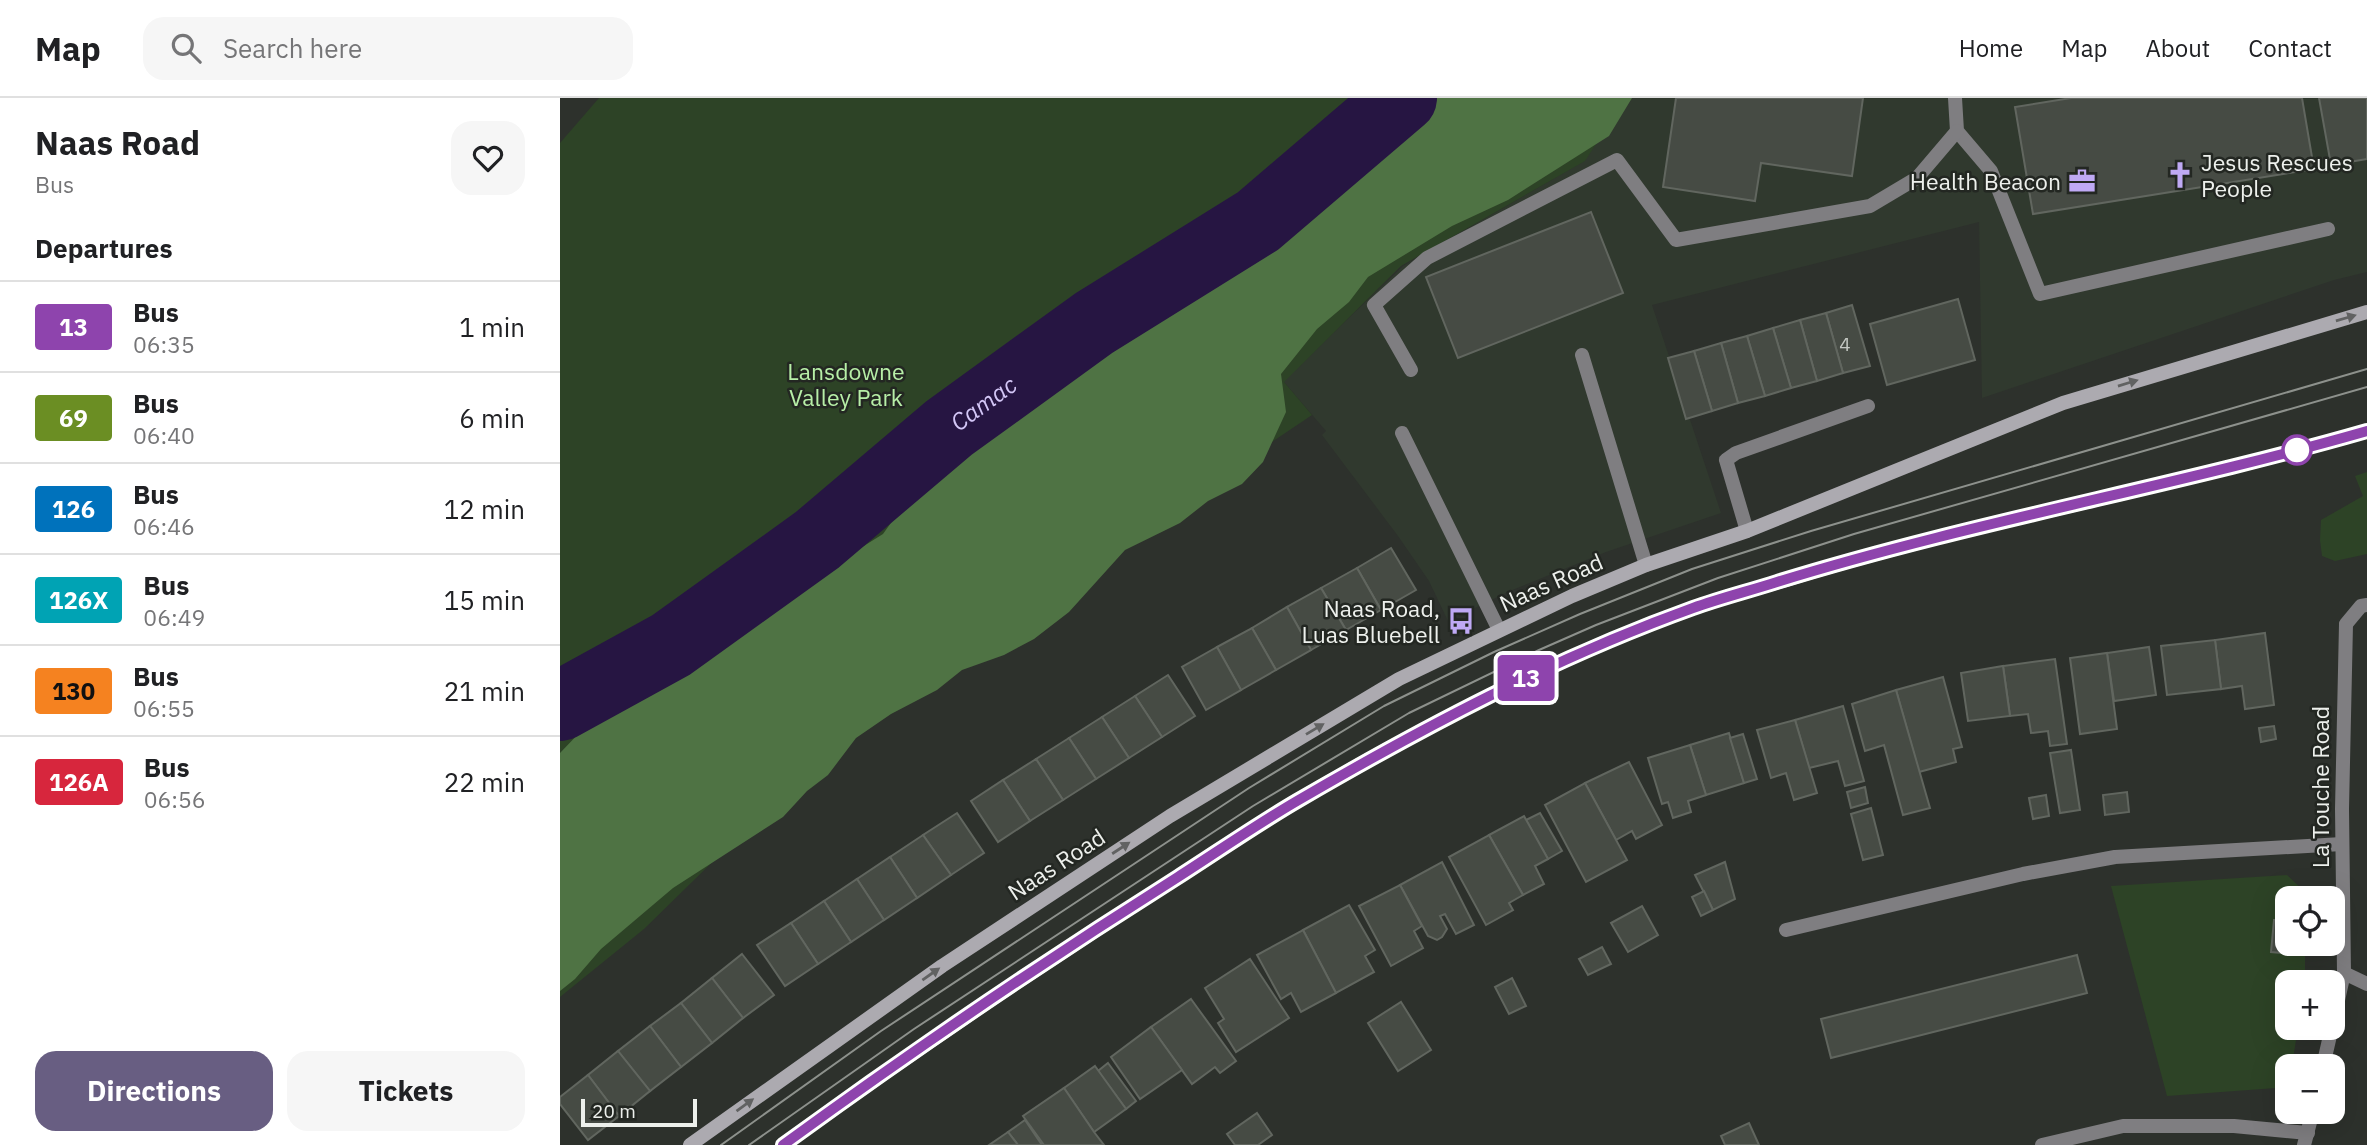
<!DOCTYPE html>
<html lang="en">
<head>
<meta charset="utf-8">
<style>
	:root { --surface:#fff; --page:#f6f6f6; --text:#202124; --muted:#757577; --line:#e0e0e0; --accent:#685e82 }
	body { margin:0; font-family:"IBM Plex Sans",sans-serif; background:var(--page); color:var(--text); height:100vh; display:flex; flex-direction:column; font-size:26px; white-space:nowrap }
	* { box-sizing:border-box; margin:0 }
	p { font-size:23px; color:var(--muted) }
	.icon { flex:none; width:38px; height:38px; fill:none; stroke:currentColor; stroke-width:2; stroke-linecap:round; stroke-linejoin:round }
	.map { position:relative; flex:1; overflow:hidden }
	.drawer { display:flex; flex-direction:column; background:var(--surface); width:560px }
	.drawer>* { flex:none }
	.badge { padding:0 14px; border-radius:5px; font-size:24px; line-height:46px }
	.buttons { position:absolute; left:1715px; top:788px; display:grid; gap:14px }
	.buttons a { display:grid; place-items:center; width:70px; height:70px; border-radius:14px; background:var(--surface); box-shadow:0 7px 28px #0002; font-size:35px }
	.scale { position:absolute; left:21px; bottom:18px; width:116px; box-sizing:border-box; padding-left:7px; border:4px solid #edf0ec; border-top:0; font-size:19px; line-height:24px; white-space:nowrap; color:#edf0ec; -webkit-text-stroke:5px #232722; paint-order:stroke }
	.map>.badge { position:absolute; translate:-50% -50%; box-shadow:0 0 0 4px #fff }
	h2 { padding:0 35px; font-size:26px; line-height:63px }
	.round { display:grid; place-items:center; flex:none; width:74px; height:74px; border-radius:21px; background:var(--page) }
	.headline { display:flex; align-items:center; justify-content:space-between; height:119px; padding:0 35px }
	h1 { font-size:33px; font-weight:800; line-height:52px }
	.action { display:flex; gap:14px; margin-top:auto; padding:14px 35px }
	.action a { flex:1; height:80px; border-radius:21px; background:var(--accent); color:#fff; font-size:28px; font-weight:800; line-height:80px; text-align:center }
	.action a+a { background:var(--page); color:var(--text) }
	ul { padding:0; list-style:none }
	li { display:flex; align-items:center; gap:21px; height:91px; padding:0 35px; border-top:2px solid var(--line) }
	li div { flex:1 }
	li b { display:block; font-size:26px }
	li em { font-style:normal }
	li .badge { min-width:77px; font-weight:700; text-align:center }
	header { display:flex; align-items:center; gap:42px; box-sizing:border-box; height:98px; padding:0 35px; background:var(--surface); border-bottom:2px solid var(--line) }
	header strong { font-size:33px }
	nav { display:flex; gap:38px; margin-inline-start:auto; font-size:24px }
	.search { width:490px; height:63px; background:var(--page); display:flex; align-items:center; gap:18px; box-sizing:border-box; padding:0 24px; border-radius:21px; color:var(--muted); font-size:26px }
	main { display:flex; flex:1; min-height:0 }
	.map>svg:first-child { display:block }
	.built { fill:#30392e }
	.green { fill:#2d4326 }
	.forest { fill:#4f7344 }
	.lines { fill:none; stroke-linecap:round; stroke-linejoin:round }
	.river { stroke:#261542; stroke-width:70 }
	.building { fill:#464b44; stroke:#61665f; stroke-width:2 }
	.service { stroke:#7f7e81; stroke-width:14 }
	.minor { stroke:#7f7e81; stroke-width:14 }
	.secondary { stroke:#acaab0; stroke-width:14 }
	.tram { stroke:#8d918c; stroke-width:2 }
	.oneway { fill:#616262 }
	.line-casing { stroke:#fff; stroke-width:16 }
	.line { stroke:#8e44ad; stroke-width:10 }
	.stop-dot { fill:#fff; stroke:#8e44ad; stroke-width:3.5 }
	.labels { text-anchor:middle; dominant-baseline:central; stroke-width:5; stroke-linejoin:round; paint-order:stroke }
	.number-label { font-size:19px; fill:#c3c7c2 }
	.poi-label { font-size:23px; fill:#edf0ec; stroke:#232722; text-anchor:end }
	.park-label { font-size:23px; fill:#b7efa7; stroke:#232722 }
	.street-label { font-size:23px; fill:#edf0ec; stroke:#232722 }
	.water-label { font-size:24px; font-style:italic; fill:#d3c6f6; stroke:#232722 }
</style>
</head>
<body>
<header>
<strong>Map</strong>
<div class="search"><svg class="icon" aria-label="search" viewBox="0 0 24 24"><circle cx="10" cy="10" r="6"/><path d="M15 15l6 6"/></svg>Search here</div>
<nav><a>Home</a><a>Map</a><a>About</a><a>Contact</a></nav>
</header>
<main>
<section class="drawer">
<div class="headline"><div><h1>Naas Road</h1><p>Bus</p></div><a class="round"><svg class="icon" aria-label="heart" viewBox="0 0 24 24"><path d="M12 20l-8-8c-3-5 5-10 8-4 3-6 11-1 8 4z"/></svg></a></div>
<h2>Departures</h2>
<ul>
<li><span class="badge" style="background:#8e44ad;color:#fff">13</span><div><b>Bus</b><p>06:35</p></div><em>1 min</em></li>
<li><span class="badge" style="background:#6b8e23;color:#fff">69</span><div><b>Bus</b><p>06:40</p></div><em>6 min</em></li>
<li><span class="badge" style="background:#0072bc;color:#fff">126</span><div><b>Bus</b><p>06:46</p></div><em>12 min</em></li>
<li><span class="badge" style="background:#00a3b4;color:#fff">126X</span><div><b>Bus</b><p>06:49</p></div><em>15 min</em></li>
<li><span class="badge" style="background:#f58220;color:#111">130</span><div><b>Bus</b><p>06:55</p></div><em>21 min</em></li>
<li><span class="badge" style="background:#d7263d;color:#fff">126A</span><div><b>Bus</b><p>06:56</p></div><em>22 min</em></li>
</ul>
<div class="action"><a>Directions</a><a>Tickets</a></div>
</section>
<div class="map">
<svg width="1807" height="1047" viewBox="0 0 1807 1047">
	<rect width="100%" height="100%" fill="#2d312c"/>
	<polygon class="built" points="1066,0 1807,0 1807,174 1774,182 1422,300 1419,124 1092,207 1161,415 1046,454 950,493 888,523 869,483 838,438 762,337 766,333 723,283 843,168 1024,63"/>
	<g class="green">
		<polygon points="39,0 1066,0 1025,63 841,168 724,284 752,317 415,543 272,647 84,831 0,899 0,45"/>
		<polygon points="1807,374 1807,456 1775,463 1762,458 1760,442 1761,422 1803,398 1795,378"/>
		<polygon points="1727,777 1748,797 1748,800 1727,800 1727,823 1714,822 1712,854 1745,857 1745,884 1727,884 1727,929 1738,929 1732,968 1727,968 1727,979 1716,990 1607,998 1551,788"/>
	</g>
	<polygon class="forest" points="872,0 1072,0 1049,38 948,102 892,128 808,179 789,204 757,231 721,276 726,314 703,364 682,386 648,403 620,425 565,452 509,514 474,541 444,557 402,572 377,592 331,616 296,640 268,677 247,693 223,719 113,790 41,851 15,881 0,893 0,655 46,607 95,584 214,504 323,436 363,380 409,341 470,297 510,274 596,213 627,194 661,163 721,124 751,99 787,62 834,34"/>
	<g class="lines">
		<path class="river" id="s1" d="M0 608 111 547 257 442 389 330 534 225 698 123 842 0"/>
	</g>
	<g class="building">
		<polygon points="1116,0 1303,0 1292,78 1201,65 1195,103 1103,89"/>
		<polygon points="1511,0 1742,0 1754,71 1473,116 1455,9"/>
		<polygon points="1759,0 1807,0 1807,61 1771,67"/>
		<polygon points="1031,114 1063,195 898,260 866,179"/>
		<polygon points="1398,201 1415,262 1327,287 1310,226"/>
		<polygon points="1292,207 1310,268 1283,275 1266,215"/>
		<polygon points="1266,215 1283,275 1257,283 1240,222"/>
		<polygon points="1240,222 1257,283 1231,290 1213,230"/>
		<polygon points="1213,230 1231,290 1205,298 1187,238"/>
		<polygon points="1187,238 1205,298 1178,305 1161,245"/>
		<polygon points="1161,245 1178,305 1152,313 1134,253"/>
		<polygon points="1134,253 1152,313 1126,321 1108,260"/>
		<polygon points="831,450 856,492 821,512 797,470"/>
		<polygon points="797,470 821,512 786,532 761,490"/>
		<polygon points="761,490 786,532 751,552 727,509"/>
		<polygon points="727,509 751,552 716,572 692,530"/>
		<polygon points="692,530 716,572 681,592 657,549"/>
		<polygon points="1705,535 1714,607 1685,611 1682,588 1661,591 1655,542"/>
		<polygon points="1655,542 1661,591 1607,597 1601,548"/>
		<polygon points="657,549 681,592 646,612 622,569"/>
		<polygon points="1589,549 1596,597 1554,603 1547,555"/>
		<polygon points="1547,555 1557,631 1520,636 1510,560"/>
		<polygon points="1495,561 1507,646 1490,648 1488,633 1471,635 1468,616 1450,618 1443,568"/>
		<polygon points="1443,568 1450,618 1408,623 1401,575"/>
		<polygon points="608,577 635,618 602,639 575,598"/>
		<polygon points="1383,579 1402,649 1393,651 1396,664 1359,674 1336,592"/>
		<polygon points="1336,592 1370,710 1343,717 1324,647 1305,653 1292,606"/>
		<polygon points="575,598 602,639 569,660 542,619"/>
		<polygon points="1283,608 1304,683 1285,688 1278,663 1249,670 1235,622"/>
		<polygon points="542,619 569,660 536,681 509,640"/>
		<polygon points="1235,622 1257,695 1234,702 1226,675 1211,680 1197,632"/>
		<polygon points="1714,628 1716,641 1701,644 1699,630"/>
		<polygon points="1169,635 1184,685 1146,697 1130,647"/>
		<polygon points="1183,636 1197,681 1184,685 1170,640"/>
		<polygon points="509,640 536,681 503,702 476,661"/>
		<polygon points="1130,647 1146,697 1128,703 1131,714 1113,720 1108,704 1102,706 1088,660"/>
		<polygon points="1511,652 1520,712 1500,715 1490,655"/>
		<polygon points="476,661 503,702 470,723 443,682"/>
		<polygon points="1069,664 1102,727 1076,741 1072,733 1056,742 1025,685"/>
		<polygon points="443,682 470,723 438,744 411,703"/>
		<polygon points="1025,685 1067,762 1026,784 985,707"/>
		<polygon points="1305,689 1308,705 1291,710 1287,694"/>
		<polygon points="1567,694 1569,714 1545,717 1543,697"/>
		<polygon points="1486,697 1489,718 1473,721 1469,700"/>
		<polygon points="1311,710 1323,757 1303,762 1291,716"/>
		<polygon points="397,715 424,755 391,777 363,737"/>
		<polygon points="980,715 1002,753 988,761 966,722"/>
		<polygon points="964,718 988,761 975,768 984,786 963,797 929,737"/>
		<polygon points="363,737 391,777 357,800 330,759"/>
		<polygon points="929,737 963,797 949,805 953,812 926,827 889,759"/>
		<polygon points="330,759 357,800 324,822 297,781"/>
		<polygon points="882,764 914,827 896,836 885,816 880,818 887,831 882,839 877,842 868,838 840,787"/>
		<polygon points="1165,764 1175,801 1153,812 1135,777"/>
		<polygon points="297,781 324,822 291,844 264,803"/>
		<polygon points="840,787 862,828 854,833 863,850 831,868 799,808"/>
		<polygon points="1144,793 1153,812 1141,818 1132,799"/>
		<polygon points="264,803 291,844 258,866 231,825"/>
		<polygon points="789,807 815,852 805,858 814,874 776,895 743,832"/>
		<polygon points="1082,808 1098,837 1068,854 1051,825"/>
		<polygon points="1714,822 1727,823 1727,845 1746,845 1745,857 1711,854"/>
		<polygon points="231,825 258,866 225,888 197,847"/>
		<polygon points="743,832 776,895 741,914 731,895 721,901 697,857"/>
		<polygon points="1042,849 1051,866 1028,877 1019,861"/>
		<polygon points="182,856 214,897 183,920 152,880"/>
		<polygon points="1517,857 1527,895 1271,960 1261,921"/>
		<polygon points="690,861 729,920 676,954 658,925 664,921 645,890"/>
		<polygon points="152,880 183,920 152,945 121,905"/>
		<polygon points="952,880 966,908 949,916 935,889"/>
		<polygon points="631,901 676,963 660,975 655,969 632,986 591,929"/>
		<polygon points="841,904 871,952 838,973 808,925"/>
		<polygon points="121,905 152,945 121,969 90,928"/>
		<polygon points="90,928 121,969 90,993 58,953"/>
		<polygon points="591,929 622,972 580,1001 551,959"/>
		<polygon points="58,953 90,993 59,1018 28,977"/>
		<polygon points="548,965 576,1003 566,1011 538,973"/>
		<polygon points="535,968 566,1011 534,1034 504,990"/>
		<polygon points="28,977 59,1018 28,1042 0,1006 0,999"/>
		<polygon points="504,990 534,1034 544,1047 484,1047 463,1018"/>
		<polygon points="697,1015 712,1037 698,1047 675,1047 667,1036"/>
		<polygon points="465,1022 482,1047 458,1047 448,1034"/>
		<polygon points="1189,1025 1199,1047 1165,1047 1161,1038"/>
		<polygon points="448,1034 458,1047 429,1047"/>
	</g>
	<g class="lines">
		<g class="service">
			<polyline points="1395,0 1397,33 1431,73 1480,196 1768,131"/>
			<polyline points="1022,257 1086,467"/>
			<polyline points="851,272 814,207 867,160 1057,62 1116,142 1310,108 1357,80 1397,33"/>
			<polyline points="842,335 939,532"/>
		</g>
		<g class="minor">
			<polyline points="1187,433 1166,362 1176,355 1308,308"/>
			<polyline points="1226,832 1463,776 1555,759 1782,746"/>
			<polyline points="1784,875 1807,886"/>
			<polyline points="1773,925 1784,875 1782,711 1786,526 1801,508 1807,507"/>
			<polyline points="1763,968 1772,929"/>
			<polyline points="1482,1047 1563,1028 1674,1028 1748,1035"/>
			<polyline points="1744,1047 1753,1013"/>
		</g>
		<g class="secondary">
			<polyline points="130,1047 382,868 610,718 839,581 1012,498 1086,467 1187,433 1503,305 1807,214"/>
			<path d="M223 1047C352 954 483 865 618 779 657 754 696 727 736 703 863 629 994 560 1133 510 1163 499 1195 491 1226 482 1417 423 1615 389 1807 333"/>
		</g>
		<g class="tram">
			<polyline points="161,1047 321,933 689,690 824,608 934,554 1020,516 1132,471 1251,433 1807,271"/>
			<polyline points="189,1047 354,931 693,708 849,615 979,552 1036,527 1158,480 1294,436 1807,289"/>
		</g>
	</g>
	<defs><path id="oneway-solid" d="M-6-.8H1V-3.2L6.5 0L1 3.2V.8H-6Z" transform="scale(1.75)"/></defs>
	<g class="oneway">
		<use href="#oneway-solid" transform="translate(1786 220) rotate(-16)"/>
		<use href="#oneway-solid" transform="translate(1568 285) rotate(-17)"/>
		<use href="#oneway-solid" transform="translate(755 631) rotate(-31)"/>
		<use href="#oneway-solid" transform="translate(561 750) rotate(-33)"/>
		<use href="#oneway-solid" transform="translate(371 876) rotate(-35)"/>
		<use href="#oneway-solid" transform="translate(185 1007) rotate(-36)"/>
	</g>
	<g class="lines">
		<defs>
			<path id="line" d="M223 1047C352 953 483 864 618 779 657 754 696 727 737 703 864 629 994 560 1133 510 1161 500 1189 493 1217 484 1411 424 1612 389 1807 333"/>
		</defs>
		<use href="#line" class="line-casing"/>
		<use href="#line" class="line"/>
	</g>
	<defs>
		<symbol id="church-bare" viewBox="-9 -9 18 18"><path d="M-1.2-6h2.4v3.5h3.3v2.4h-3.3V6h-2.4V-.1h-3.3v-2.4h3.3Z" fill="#bfa9f4" stroke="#232722" stroke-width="2.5" paint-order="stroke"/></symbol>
		<symbol id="office-bare" viewBox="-9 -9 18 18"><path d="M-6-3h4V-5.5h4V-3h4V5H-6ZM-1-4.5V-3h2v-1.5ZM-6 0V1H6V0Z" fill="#bfa9f4" stroke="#232722" stroke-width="2.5" paint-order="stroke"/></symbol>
		<symbol id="bus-bare" viewBox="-9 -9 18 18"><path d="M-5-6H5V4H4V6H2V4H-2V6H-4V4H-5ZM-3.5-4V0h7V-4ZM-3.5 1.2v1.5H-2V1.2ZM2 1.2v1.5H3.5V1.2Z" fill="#bfa9f4" stroke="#232722" stroke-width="2.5" paint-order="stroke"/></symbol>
	</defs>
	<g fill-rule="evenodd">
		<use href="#church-bare" x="1601" y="58" width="38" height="38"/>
		<use href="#office-bare" x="1503" y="64" width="38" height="38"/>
		<use href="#bus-bare" x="882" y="504" width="38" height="38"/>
	</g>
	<circle class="stop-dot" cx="1737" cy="352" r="14"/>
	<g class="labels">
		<g class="number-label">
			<text x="1285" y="246">4</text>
		</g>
		<g class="poi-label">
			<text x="1641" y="64" text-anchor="start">Jesus Rescues<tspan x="1641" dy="26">People</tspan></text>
			<text x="1501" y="83">Health Beacon</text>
			<text x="880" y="510">Naas Road,<tspan x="880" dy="26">Luas Bluebell</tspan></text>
		</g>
		<g class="park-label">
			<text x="286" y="273">Lansdowne<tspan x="286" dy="26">Valley Park</tspan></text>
		</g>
		<g class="street-label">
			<text transform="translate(991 484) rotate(-24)">Naas Road</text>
			<text transform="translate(1760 689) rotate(-90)">La Touche Road</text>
			<text transform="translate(496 766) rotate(-33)">Naas Road</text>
		</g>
		<g class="water-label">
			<text stroke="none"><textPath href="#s1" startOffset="522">Camac</textPath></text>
		</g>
	</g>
</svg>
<div class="buttons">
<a><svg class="icon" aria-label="locate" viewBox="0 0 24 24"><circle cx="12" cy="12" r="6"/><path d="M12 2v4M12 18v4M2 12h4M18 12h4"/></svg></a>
<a>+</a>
<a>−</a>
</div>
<div class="scale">20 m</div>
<b class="badge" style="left:966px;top:580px;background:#8e44ad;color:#fff">13</b>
</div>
</main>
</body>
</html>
